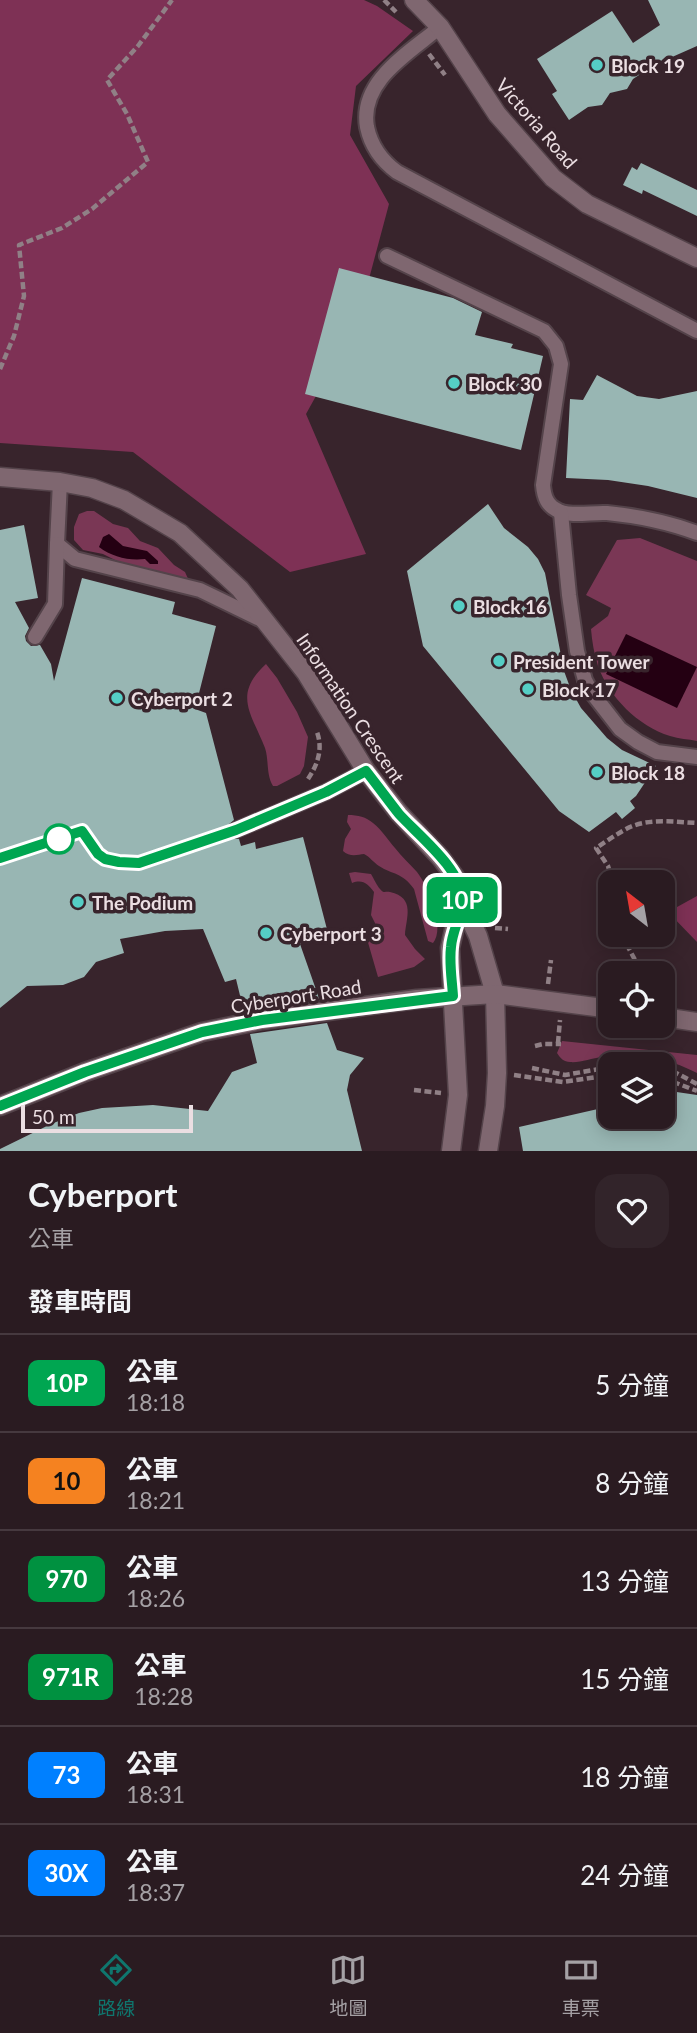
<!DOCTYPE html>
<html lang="zh-TW">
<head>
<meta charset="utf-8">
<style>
	:root { --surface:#2a1b21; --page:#32242a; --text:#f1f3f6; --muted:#a5a1a5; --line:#46393f; --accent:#0f766e }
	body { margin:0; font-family:Lato,"Noto Sans TC",sans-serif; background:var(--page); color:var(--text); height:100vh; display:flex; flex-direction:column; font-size:26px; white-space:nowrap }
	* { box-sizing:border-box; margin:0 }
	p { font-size:23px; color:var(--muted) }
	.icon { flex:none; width:38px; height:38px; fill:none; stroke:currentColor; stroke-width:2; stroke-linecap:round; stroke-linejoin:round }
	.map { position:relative; height:1151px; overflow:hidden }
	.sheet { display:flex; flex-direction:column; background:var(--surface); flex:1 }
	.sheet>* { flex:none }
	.badge { padding:0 14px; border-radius:10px; font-size:24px; line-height:46px }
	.needle { width:46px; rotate:329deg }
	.tools { position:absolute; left:598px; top:870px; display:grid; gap:14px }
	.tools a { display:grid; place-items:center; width:77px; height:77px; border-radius:14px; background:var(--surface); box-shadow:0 4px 18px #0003,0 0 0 2px var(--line); font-size:35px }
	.scale { position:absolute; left:21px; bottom:18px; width:172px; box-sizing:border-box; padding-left:7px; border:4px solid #ebdee2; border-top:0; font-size:19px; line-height:24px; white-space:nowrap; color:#ebdee2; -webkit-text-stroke:5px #38242c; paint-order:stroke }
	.map>.badge { position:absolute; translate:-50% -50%; box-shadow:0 0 0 4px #fff }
	h2 { padding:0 28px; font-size:26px; line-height:63px }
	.round { display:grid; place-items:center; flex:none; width:74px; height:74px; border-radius:21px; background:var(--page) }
	.headline { display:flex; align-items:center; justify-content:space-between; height:119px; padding:0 28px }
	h1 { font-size:33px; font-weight:700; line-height:52px }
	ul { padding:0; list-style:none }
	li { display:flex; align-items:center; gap:21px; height:98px; padding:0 28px; border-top:2px solid var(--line) }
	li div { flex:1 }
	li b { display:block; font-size:26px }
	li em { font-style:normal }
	li .badge { min-width:77px; font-weight:700; text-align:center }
	.tabs { display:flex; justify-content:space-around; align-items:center; height:98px; border-top:2px solid var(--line); background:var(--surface); font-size:19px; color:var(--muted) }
	.tabs a { display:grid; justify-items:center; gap:4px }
	.tabs .current { color:var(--accent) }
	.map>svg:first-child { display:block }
	.green { fill:#7a3755 }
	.forest { fill:#7e3155 }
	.water { fill:#240012 }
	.building { fill:#98b6b3 }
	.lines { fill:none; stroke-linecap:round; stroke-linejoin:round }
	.service-casing { stroke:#54434a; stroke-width:18 }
	.minor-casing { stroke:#54434a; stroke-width:21 }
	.tertiary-casing { stroke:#54434a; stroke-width:21 }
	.secondary-casing { stroke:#54434a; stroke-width:21 }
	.path { stroke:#908086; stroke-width:4.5; stroke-dasharray:7 3.5; stroke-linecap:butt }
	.service { stroke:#7f6770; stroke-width:14 }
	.minor { stroke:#7f6770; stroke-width:18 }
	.tertiary { stroke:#7f6770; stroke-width:18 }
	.secondary { stroke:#7f6770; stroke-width:18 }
	.line-casing { stroke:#fff; stroke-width:16 }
	.line { stroke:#00a651; stroke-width:10 }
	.poi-dot { fill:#55cec5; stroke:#38242c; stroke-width:2.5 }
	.stop-dot { fill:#fff; stroke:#00a651; stroke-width:3.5 }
	.labels { text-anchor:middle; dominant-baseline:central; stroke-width:7; stroke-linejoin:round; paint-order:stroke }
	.poi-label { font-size:19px; font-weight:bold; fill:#ebdee2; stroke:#38242c; text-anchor:start }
	.street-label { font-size:19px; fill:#ebdee2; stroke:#38242c }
</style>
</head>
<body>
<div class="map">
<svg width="697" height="1151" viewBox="0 0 697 1151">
	<rect width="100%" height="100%" fill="#38242c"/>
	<g class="green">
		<polygon points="87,511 94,511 113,524 128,528 140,541 158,548 174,565 185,572 189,581 155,575 155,571 121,563 103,554 83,550 74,540 74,527 79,514"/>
		<path d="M640 538 697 561V741C688 739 679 739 670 736 638 726 609 697 598 666 594 654 592 641 591 629L608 616 611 608 586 595 617 540Z"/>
		<path d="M266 664 277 678 297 712 308 737 304 766 300 774 277 786H273C266 775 269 760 265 748 252 714 232 695 266 664Z"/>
		<path d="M348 815C358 815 366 817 373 823 382 830 388 840 395 848 402 857 410 864 417 872 428 886 446 928 433 943L428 941 414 889C402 872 393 875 379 866 373 862 370 857 364 854 357 855 349 857 343 851L345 839 351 829 347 822Z"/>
		<path d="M355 872 371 874C374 879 377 886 380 889 384 894 385 891 390 892 416 898 406 918 405 935L415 949 425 959 414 967 378 977 367 939 377 935 379 931 371 915 374 892C368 884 363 879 352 883L349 873Z"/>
		<path d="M562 1041 697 1055V1073C667 1057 636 1052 602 1057 592 1058 580 1063 570 1062 564 1062 560 1058 557 1053Z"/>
	</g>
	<g class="forest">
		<polygon points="0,0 364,0 377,6 413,31 356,86 350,135 389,204 358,320 306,414 366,554 290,572 133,452 0,443"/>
		<polygon points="697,896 697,942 668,912"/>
	</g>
	<g class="water">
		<path d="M109 534 123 546 147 551 158 561V564H150L145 559C129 561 112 557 99 547L103 537Z"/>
		<polygon points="626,634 697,667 677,708 606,674"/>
	</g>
	<g class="building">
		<polygon points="648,0 697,0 697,46 654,65 633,79 627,89 610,93 602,105 588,107 569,120 552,94 557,91 537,59 612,11 633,43 660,25"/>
		<polygon points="641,163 697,190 697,216 643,190 642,194 623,185 632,167 637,170"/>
		<polygon points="339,268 453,298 482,312 475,335 513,344 511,348 543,356 521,450 305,394"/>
		<polygon points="597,375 637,396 659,399 697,391 697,498 648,486 608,480 566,478 570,399 583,400"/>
		<polygon points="488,504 504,528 528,547 538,559 545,573 564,671 571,690 581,708 607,738 622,750 656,766 636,796 630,801 635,808 622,819 616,812 589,832 559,811 423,646 407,571"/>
		<polygon points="24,525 38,598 15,602 29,628 25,636 26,641 31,646 40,645 51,664 54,681 82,578 175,602 172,614 216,626 195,709 206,713 234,820 228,825 227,833 231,838 239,839 241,846 255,842 256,849 303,837 329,937 300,944 320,1001 244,1012 236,979 225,982 203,929 165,931 120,939 124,953 96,962 84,977 63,985 27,986 0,1008 0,530"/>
		<polygon points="327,1023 337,1050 364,1058 350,1075 347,1090 362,1151 0,1151 0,1149 51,1124 79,1113 102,1108 153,1105 208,1111 232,1072 257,1063 250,1034"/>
		<polygon points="663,1090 697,1095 697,1151 523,1151 519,1127 611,1106 611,1116 663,1116"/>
	</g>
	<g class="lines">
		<defs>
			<g id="service">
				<path d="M440 27C409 53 359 81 367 127 371 146 382 161 397 172L697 331"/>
				<path d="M387 256 544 331 556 346 561 364 543 485C544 497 547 506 559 511 572 517 592 512 607 513 637 516 668 522 697 533"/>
				<polyline points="60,482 57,544 75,559 200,590 264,621"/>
				<polyline points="561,513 569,595 577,651 585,680 592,693 620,729 638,742 657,752 697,757"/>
				<polyline points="35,637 55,604 57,544"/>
				<polyline points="236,830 326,792 366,771"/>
			</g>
			<g id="minor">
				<polyline points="0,477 60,482 92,488 124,500 180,533 240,589 306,673 366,771 398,812 441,858 455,877 461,891 462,902 478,936 495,994 497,1073 495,1106 488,1151"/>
				<polyline points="451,1151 458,1095 450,948 454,930 462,902"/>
			</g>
			<g id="tertiary">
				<polyline points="663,1017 697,1022"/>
				<polyline points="0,1106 85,1072 202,1032 262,1020 417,999 495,994 611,1009"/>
			</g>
			<polyline id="secondary" points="414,0 440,27 497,114 553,178 587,204 697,258"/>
		</defs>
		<use href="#service" class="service-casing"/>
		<use href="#minor" class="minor-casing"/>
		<use href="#tertiary" class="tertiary-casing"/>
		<use href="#secondary" class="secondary-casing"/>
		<g class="path">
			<polyline points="384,0 396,12"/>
			<polyline points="429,54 445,75"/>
			<polyline points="0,369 14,336 24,296 19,245 62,228 92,209 148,162 127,114 107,80 138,46 172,0"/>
			<path d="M308 779C318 764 323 749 317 732"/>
			<path d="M613 882 608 866 596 848C607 841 618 833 630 827 651 818 675 822 697 823"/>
			<polyline points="495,928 508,929"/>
			<polyline points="624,934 627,945 642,973"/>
			<polyline points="548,984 551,960"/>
			<polyline points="558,1043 560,1020"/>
			<polyline points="535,1046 543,1044 561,1044"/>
			<polyline points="624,1064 640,1060 656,1064"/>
			<polyline points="663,1066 697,1084"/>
			<polyline points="532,1068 565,1075 611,1067"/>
			<polyline points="514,1075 563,1082 611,1075"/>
			<polyline points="663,1078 697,1091"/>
			<polyline points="414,1090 441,1093"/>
		</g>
		<use href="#service" class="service"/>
		<use href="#minor" class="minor"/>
		<use href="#tertiary" class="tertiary"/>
		<use href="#secondary" class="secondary"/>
	</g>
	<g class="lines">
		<defs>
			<path id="line" d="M0 858 82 831 98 854 105 859 119 862 139 863 236 830 326 792 366 771C377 785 388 800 399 814 418 835 463 870 462 900 462 915 452 931 451 947 449 963 452 980 453 996L262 1020 202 1032 85 1072 0 1106"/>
		</defs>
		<use href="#line" class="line-casing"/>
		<use href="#line" class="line"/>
	</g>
	<g class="poi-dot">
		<circle cx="597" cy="65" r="7"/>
		<circle cx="454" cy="383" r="7"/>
		<circle cx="459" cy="606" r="7"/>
		<circle cx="499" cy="661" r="7"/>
		<circle cx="528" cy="689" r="7"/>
		<circle cx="117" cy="698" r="7"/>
		<circle cx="597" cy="772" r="7"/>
		<circle cx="78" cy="902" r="7"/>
		<circle cx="266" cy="933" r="7"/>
	</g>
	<circle class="stop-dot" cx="59" cy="839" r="14"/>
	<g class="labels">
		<g class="poi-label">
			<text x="611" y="65">Block 19</text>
			<text x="468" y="383">Block 30</text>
			<text x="473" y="606">Block 16</text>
			<text x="513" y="661">President Tower</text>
			<text x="542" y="689">Block 17</text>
			<text x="131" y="698">Cyberport 2</text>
			<text x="611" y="772">Block 18</text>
			<text x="92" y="902">The Podium</text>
			<text x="280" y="933">Cyberport 3</text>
		</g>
		<g class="street-label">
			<text transform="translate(537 123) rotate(49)">Victoria Road</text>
			<text transform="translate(351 708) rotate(56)">Information Crescent</text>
			<text transform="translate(296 996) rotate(-9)">Cyberport Road</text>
		</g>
	</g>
</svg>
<div class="tools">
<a><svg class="needle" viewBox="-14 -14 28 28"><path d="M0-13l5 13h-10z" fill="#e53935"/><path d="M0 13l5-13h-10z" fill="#a5a1a5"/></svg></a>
<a><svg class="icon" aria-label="locate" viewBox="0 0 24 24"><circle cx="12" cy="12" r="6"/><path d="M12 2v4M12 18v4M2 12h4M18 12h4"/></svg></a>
<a><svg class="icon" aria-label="layers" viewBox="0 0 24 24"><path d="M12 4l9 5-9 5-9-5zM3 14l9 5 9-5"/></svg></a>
</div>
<div class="scale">50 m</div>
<b class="badge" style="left:462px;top:900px;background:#00a651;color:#fff">10P</b>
</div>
<section class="sheet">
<div class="headline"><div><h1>Cyberport</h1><p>公車</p></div><a class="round"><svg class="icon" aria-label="heart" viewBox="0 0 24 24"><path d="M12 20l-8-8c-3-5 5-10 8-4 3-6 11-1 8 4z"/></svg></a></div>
<h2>發車時間</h2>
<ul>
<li><span class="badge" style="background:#00a651;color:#fff">10P</span><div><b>公車</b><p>18:18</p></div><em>5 分鐘</em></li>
<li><span class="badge" style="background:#f58220;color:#111">10</span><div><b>公車</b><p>18:21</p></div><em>8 分鐘</em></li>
<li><span class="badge" style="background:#009140;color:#fff">970</span><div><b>公車</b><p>18:26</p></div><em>13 分鐘</em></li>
<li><span class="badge" style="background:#009140;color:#fff">971R</span><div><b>公車</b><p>18:28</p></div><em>15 分鐘</em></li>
<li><span class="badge" style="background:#0080ff;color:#fff">73</span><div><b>公車</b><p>18:31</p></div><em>18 分鐘</em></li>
<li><span class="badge" style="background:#0080ff;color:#fff">30X</span><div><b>公車</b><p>18:37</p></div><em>24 分鐘</em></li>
</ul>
</section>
<nav class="tabs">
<a class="current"><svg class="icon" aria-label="directions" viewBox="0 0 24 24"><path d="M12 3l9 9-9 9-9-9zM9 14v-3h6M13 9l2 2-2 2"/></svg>路線</a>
<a><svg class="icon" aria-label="map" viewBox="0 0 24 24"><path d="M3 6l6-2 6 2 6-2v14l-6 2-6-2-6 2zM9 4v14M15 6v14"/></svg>地圖</a>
<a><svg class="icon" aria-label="tickets" viewBox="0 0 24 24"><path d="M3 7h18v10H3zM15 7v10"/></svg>車票</a>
</nav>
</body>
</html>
